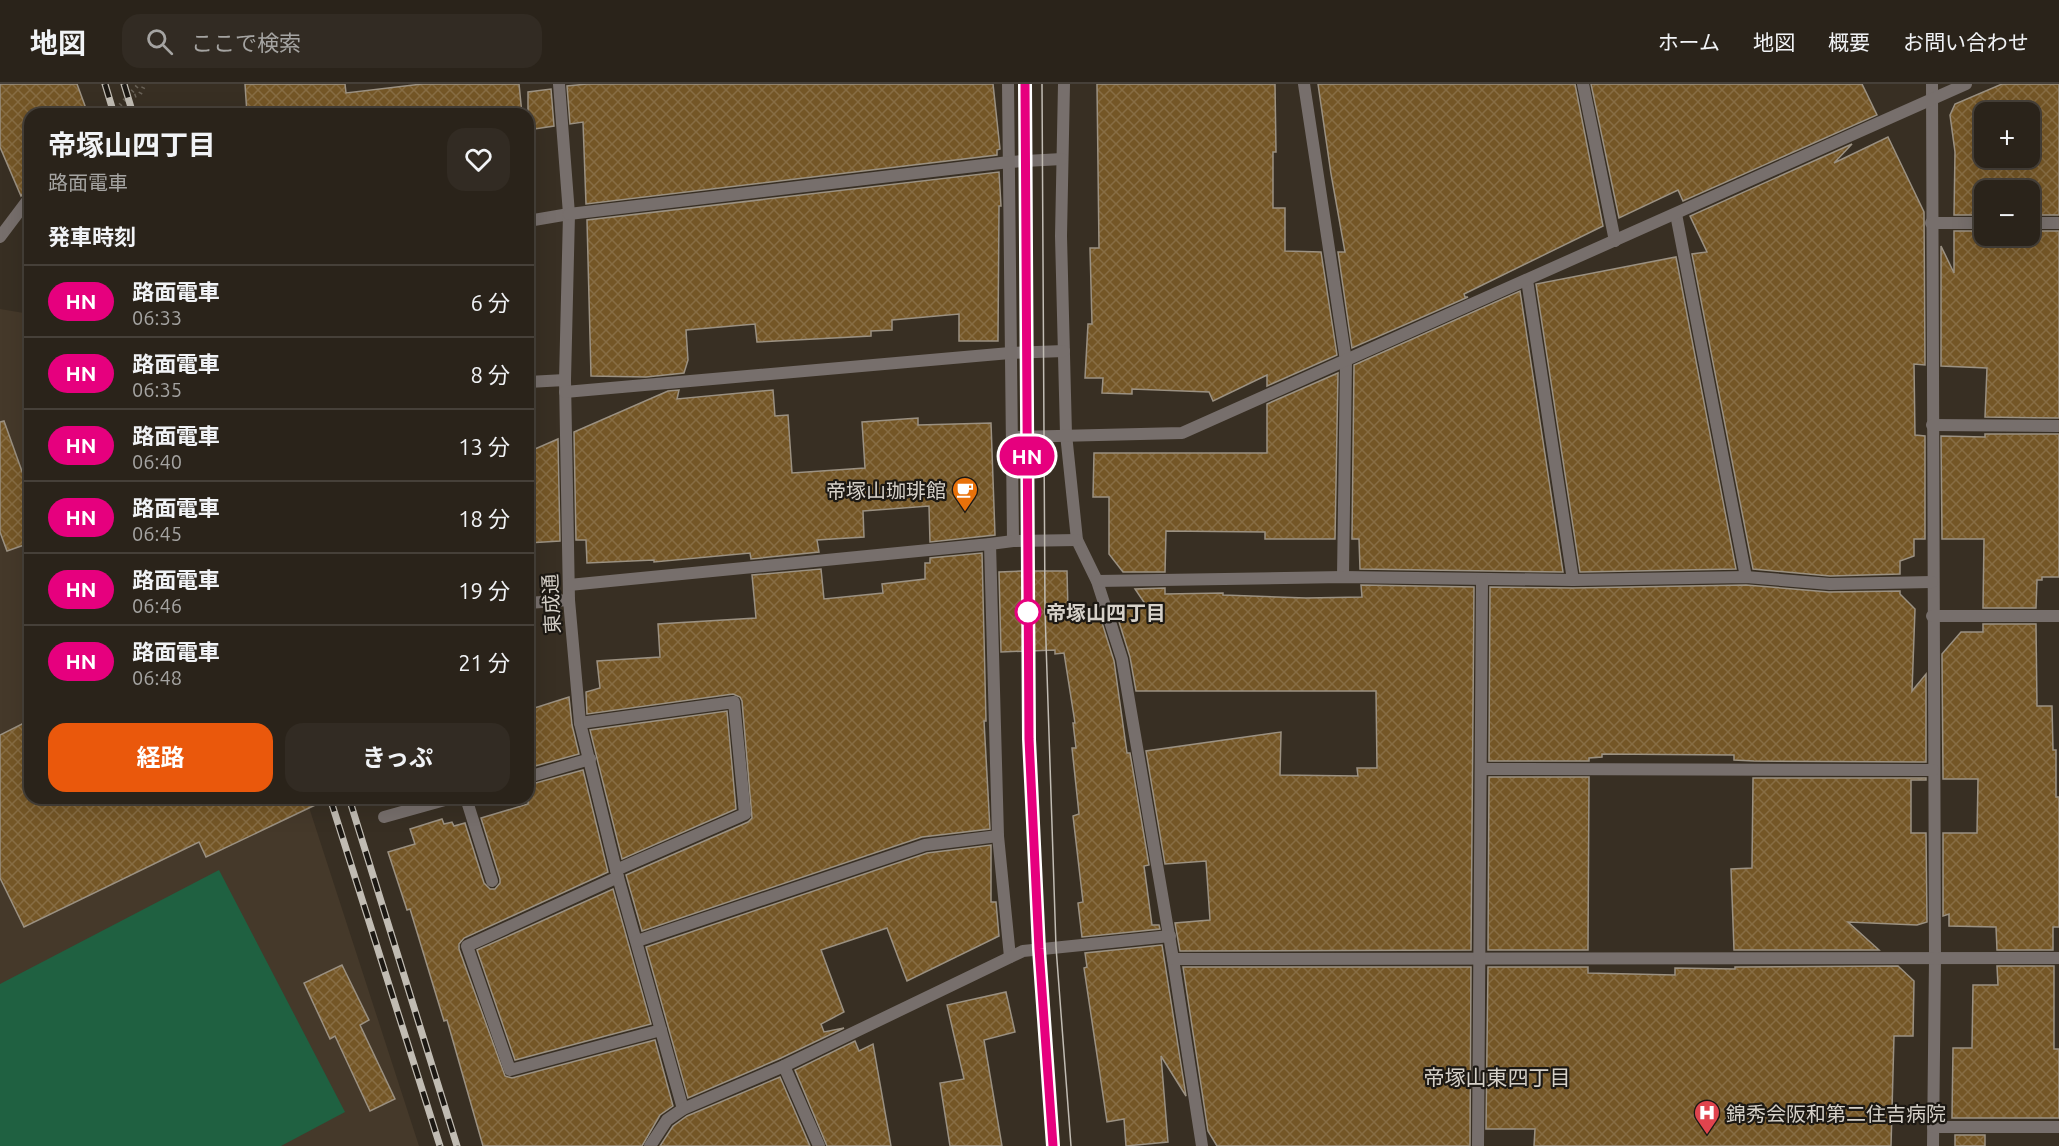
<!DOCTYPE html>
<html lang="ja">
<head>
<meta charset="utf-8">
<style>
	:root { --surface:#2a231a; --page:#322b23; --text:#f1f3f6; --muted:#a5a4a2; --line:#464039; --accent:#ea580c }
	body { margin:0; font-family:Ubuntu,"Noto Sans JP",sans-serif; background:var(--page); color:var(--text); height:100vh; display:flex; flex-direction:column; font-size:22px; white-space:nowrap }
	* { box-sizing:border-box; margin:0 }
	p { font-size:20px; color:var(--muted) }
	.icon { flex:none; width:33px; height:33px; fill:none; stroke:currentColor; stroke-width:2; stroke-linecap:round; stroke-linejoin:round }
	.map { position:relative; flex:1; overflow:hidden }
	.details { position:absolute; left:24px; top:24px; width:510px; height:696px; display:flex; flex-direction:column; background:var(--surface); border-radius:18px; box-shadow:0 6px 24px #0002,0 0 0 2px var(--line) }
	.details>* { flex:none }
	.badge { padding:0 12px; border-radius:20px; font-size:21px; line-height:39px }
	.buttons { position:absolute; left:1974px; top:18px; display:grid; gap:12px }
	.buttons a { display:grid; place-items:center; width:66px; height:66px; border-radius:12px; background:var(--surface); box-shadow:0 6px 24px #0002,0 0 0 2px var(--line); font-size:30px }
	.map>.badge { position:absolute; translate:-50% -50%; box-shadow:0 0 0 3px #fff }
	h2 { padding:0 24px; font-size:22px; line-height:54px }
	.round { display:grid; place-items:center; flex:none; width:63px; height:63px; border-radius:18px; background:var(--page) }
	.head { display:flex; align-items:center; justify-content:space-between; height:102px; padding:0 24px }
	h1 { font-size:28px; font-weight:700; line-height:45px }
	.primary-button { display:flex; gap:12px; margin-top:auto; padding:12px 24px }
	.primary-button a { flex:1; height:69px; border-radius:18px; background:var(--accent); color:#fff; font-size:24px; font-weight:700; line-height:69px; text-align:center }
	.primary-button a+a { background:var(--page); color:var(--text) }
	ul { padding:0; list-style:none }
	li { display:flex; align-items:center; gap:18px; height:72px; padding:0 24px; border-top:2px solid var(--line) }
	li div { flex:1 }
	li b { display:block; font-size:22px }
	li em { font-style:normal }
	li .badge { min-width:66px; font-weight:700; text-align:center }
	header { display:flex; align-items:center; gap:36px; box-sizing:border-box; height:84px; padding:0 30px; background:var(--surface); border-bottom:2px solid var(--line) }
	header strong { font-size:28px }
	nav { display:flex; gap:33px; margin-inline-start:auto; font-size:21px }
	.search { width:420px; height:54px; background:var(--page); display:flex; align-items:center; gap:15px; box-sizing:border-box; padding:0 21px; border-radius:18px; color:var(--muted); font-size:22px }
	.map>svg:first-child { display:block }
	.education { fill:#45392a }
	.garden { fill:#1f6141 }
	.building { fill:url(#building-cross-hatch); stroke:#9b9182; stroke-width:1.5; fill-rule:evenodd }
	.lines { fill:none; stroke-linecap:round; stroke-linejoin:round }
	.path { stroke:#686156; stroke-width:4; stroke-dasharray:1.5 4.5; stroke-linecap:butt }
	.service { stroke:#776f6c; stroke-width:12 }
	.minor { stroke:#776f6c; stroke-width:12 }
	.tram { stroke:#c1bcb3; stroke-width:1.5 }
	.rail-casing { stroke:#c1bcb3; stroke-width:7 }
	.rail { stroke:#1c1813; stroke-width:4.5; stroke-dasharray:14; stroke-linecap:butt }
	.line-casing { stroke:#fff; stroke-width:14 }
	.line { stroke:#e6007e; stroke-width:9 }
	.stop-dot { fill:#fff; stroke:#e6007e; stroke-width:3 }
	.labels { text-anchor:middle; dominant-baseline:central; stroke-width:4.5; stroke-linejoin:round; paint-order:stroke }
	.poi-label { font-size:20px; fill:#d6d1c9; stroke:#1c1813; text-anchor:end }
	.street-label { font-size:20px; fill:#d6d1c9; stroke:#1c1813 }
	.stop-label { font-size:20px; font-weight:bold; fill:#d6d1c9; stroke:#1c1813; text-anchor:start }
	.neighbourhood-label { font-size:21px; fill:#d6d1c9; stroke:#1c1813 }
</style>
</head>
<body>
<header>
<strong>地図</strong>
<div class="search"><svg class="icon" aria-label="search" viewBox="0 0 24 24"><circle cx="10" cy="10" r="6"/><path d="M15 15l6 6"/></svg>ここで検索</div>
<nav><a>ホーム</a><a>地図</a><a>概要</a><a>お問い合わせ</a></nav>
</header>
<div class="map">
<svg width="2059" height="1062" viewBox="0 0 2059 1062">
	<defs>
		<pattern id="building-cross-hatch" width="8" height="8" patternUnits="userSpaceOnUse" patternTransform="scale(1.5)"><rect width="8" height="8" fill="#745626"/><path d="M0 0l8 8M0 8l8-8" fill="none" stroke="#876d44"/></pattern>
	</defs>
	<rect width="100%" height="100%" fill="#382f23"/>
	<polygon class="education" points="0,225 30,230 30,714 306,714 419,1062 0,1062"/>
	<polygon class="garden" points="219,786 345,1028 281,1062 0,1062 0,900"/>
	<g class="building">
		<polygon points="0,0 77,0 88,30 30,30 30,105 26,106 21,112 0,63"/>
		<polygon points="245,0 345,0 346,9 422,0 519,0 522,30 472,30 471,25 427,30 247,30"/>
		<polygon points="587,0 993,0 1000,65 997,66 997,71 586,120 583,38 570,40 567,2"/>
		<polygon points="1097,0 1275,0 1276,68 1273,68 1273,124 1285,124 1285,167 1321,168 1337,271 1267,302 1267,291 1213,317 1209,308 1132,305 1132,310 1102,309 1103,294 1085,294 1088,240 1092,240 1090,164 1099,164"/>
		<polygon points="1318,0 1575,0 1603,142 1464,210 1465,213 1468,213 1352,264 1338,168 1345,168 1331,90"/>
		<polygon points="1591,0 1862,0 1877,31 1683,117 1678,106 1619,134"/>
		<path d="M2002 0H2059V131H2030V106H1984V131H1954L1955 68 1950 31 1955 20ZM1984 28H2030V74H1984Z"/>
		<polygon points="551,5 554,42 528,46 528,8"/>
		<polygon points="1888,53 1924,128 1925,281 1914,280 1915,351 1925,352 1925,455 1914,455 1914,472 1900,477 1900,490 1830,492 1753,485 1692,170 1707,168 1690,132 1852,60 1834,79"/>
		<polygon points="999,88 1001,122 999,122 998,257 959,257 959,230 892,236 892,246 871,247 871,252 757,258 755,240 686,246 688,276 684,289 646,293 591,292 587,136"/>
		<polygon points="1954,147 1984,147 1984,152 2030,152 2030,147 2059,147 2059,334 1985,333 1987,284 1941,282 1941,162 1954,189"/>
		<polygon points="1676,173 1736,485 1580,488 1536,200"/>
		<polygon points="1520,207 1563,488 1360,485 1359,455 1352,455 1354,281"/>
		<polygon points="1338,289 1335,455 1265,455 1265,448 1166,447 1165,488 1123,488 1109,470 1109,413 1093,413 1094,369 1267,369 1267,320"/>
		<polygon points="679,306 677,315 773,306 775,332 788,331 792,389 865,384 862,338 918,334 918,341 991,339 995,451 930,458 929,422 863,427 864,453 817,456 819,468 751,475 750,469 654,478 654,476 587,479 586,456 576,456 574,348 668,307"/>
		<polygon points="4,337 24,393 30,390 30,459 7,467 0,448 0,338"/>
		<polygon points="1985,350 2059,350 2059,493 2042,493 2042,496 2037,496 2036,524 1983,524 1984,455 1942,455 1941,352 1985,353"/>
		<polygon points="558,355 560,457 528,459 528,368"/>
		<polygon points="982,469 986,637 984,637 990,745 922,753 642,847 626,791 748,738 752,734 742,617 740,613 733,610 587,630 586,608 600,604 597,577 660,573 658,540 756,534 752,491 821,485 824,515 883,509 882,500 925,495 925,479 930,479 930,474"/>
		<polygon points="1021,487 1067,487 1068,528 1098,526 1114,577 1127,669 1130,669 1149,781 1144,782 1152,841 1159,841 1160,845 1082,853 1078,819 1083,818 1073,732 1079,730 1072,664 1076,664 1073,639 1075,639 1064,569 1055,570 1055,566 1001,568 999,488"/>
		<polygon points="1361,501 1474,503 1471,866 1180,867 1175,839 1210,836 1206,777 1165,780 1146,667 1281,648 1280,691 1358,692 1357,684 1377,684 1376,607 1136,607 1130,573 1115,525 1148,524 1135,505 1165,504 1165,510 1223,509 1223,511 1306,514 1362,513"/>
		<polygon points="1746,501 1829,508 1900,507 1900,510 1915,525 1912,607 1926,590 1926,678 1754,677 1734,676 1734,671 1602,670 1602,673 1589,674 1589,677 1489,677 1490,503 1573,504"/>
		<polygon points="1983,540 2036,540 2037,622 2052,622 2053,666 2056,666 2056,713 2059,713 2059,843 2053,843 2053,866 1997,866 1996,843 1949,842 1949,830 1943,832 1943,749 1977,749 1978,695 1943,695 1942,570 1961,548 1983,548"/>
		<polygon points="569,613 572,641 579,670 528,684 528,626"/>
		<polygon points="727,627 736,725 622,775 590,646"/>
		<polygon points="30,636 30,714 330,714 206,773 199,758 24,843 0,794 0,651"/>
		<polygon points="583,686 608,788 464,854 459,860 459,865 505,992 512,994 655,956 673,1022 660,1031 642,1062 483,1062 447,936 444,937 410,825 407,826 388,768 415,760 410,745 442,735 444,740 452,738 454,742 465,739 484,799 490,805 495,805 500,799 500,795 481,734 528,720 528,701"/>
		<polygon points="1489,693 1589,693 1588,866 1488,866"/>
		<polygon points="1753,694 1926,694 1926,696 1911,696 1911,749 1926,749 1927,838 1917,841 1848,838 1879,866 1734,866 1731,785 1752,784"/>
		<polygon points="991,761 991,818 996,818 999,852 907,897 887,844 821,866 844,928 821,940 824,948 844,944 781,974 688,1014 646,863 927,769"/>
		<polygon points="613,805 651,940 515,976 477,866"/>
		<polygon points="1162,861 1186,1012 1161,972 1168,1058 1126,1062 1124,1035 1107,1038 1084,884 1087,883 1085,869"/>
		<polygon points="342,881 369,936 360,941 395,1015 370,1027 335,952 330,955 304,899"/>
		<polygon points="1898,882 1914,897 1913,952 1894,952 1891,1062 1534,1062 1535,1045 1486,1045 1488,883 1588,883 1588,889 1675,891 1675,884 1735,885 1735,883"/>
		<polygon points="1997,882 2054,882 2054,965 2059,965 2059,1034 1952,1034 1953,964 1972,964 1973,901 1998,901"/>
		<polygon points="1183,883 1471,883 1470,1062 1217,1062 1208,1047"/>
		<polygon points="1006,908 1015,948 984,956 1002,1062 950,1062 940,999 964,995 947,921"/>
		<polygon points="855,957 859,967 873,960 891,1062 827,1062 795,986"/>
		<polygon points="780,993 810,1062 660,1062 673,1042 687,1032"/>
		<rect x="1955" y="1051" width="30" height="11"/>
	</g>
	<g class="lines">
		<g class="path">
			<polyline points="129,14 140,10 145,0"/>
			<polyline points="112,30 139,0"/>
		</g>
		<g class="service">
			<polyline points="528,137 569,130"/>
			<polyline points="528,298 565,296"/>
			<polyline points="528,519 569,516"/>
			<polyline points="580,639 734,618 745,730 616,786"/>
			<polyline points="528,693 590,675"/>
			<polyline points="466,714 492,797"/>
			<polyline points="384,733 452,714"/>
			<polyline points="618,793 467,862 510,986 661,946"/>
		</g>
		<g class="minor">
			<polyline points="559,0 569,130 565,296 569,516 580,639 616,786 683,1025"/>
			<polyline points="1008,0 1013,457"/>
			<polyline points="1064,0 1061,152 1066,350 1077,456 1097,497 1122,575 1173,875 1202,1062"/>
			<polyline points="1304,0 1346,277 1343,493"/>
			<polyline points="1583,0 1615,157"/>
			<polyline points="1932,0 1935,875 1933,1062"/>
			<polyline points="569,130 1009,78 1062,75"/>
			<polyline points="1676,130 1746,493"/>
			<polyline points="1931,139 1984,139"/>
			<polyline points="2030,139 2059,139"/>
			<polyline points="0,153 30,113"/>
			<polyline points="1527,196 1573,496"/>
			<polyline points="565,308 1010,269 1064,267"/>
			<polyline points="1932,341 2059,342"/>
			<polyline points="1012,353 1182,349 1966,0"/>
			<polyline points="990,460 998,752 1010,873"/>
			<polyline points="1097,497 1343,493 1573,496 1746,493 1830,500 1932,498"/>
			<polyline points="569,501 990,460 1013,457 1077,456"/>
			<polyline points="1932,532 2059,532"/>
			<polyline points="1481,685 1933,686"/>
			<polyline points="637,857 925,761 998,752"/>
			<polyline points="1173,875 2059,874"/>
			<polyline points="784,982 819,1062"/>
			<polyline points="1933,1043 2059,1043"/>
			<polyline points="650,1062 667,1036 683,1025 784,982 1023,867 1170,852"/>
			<polyline points="1478,1062 1482,495"/>
		</g>
		<g class="tram">
			<polyline points="1025,0 1029,655 1039,865 1053,1062"/>
			<polyline points="1042,0 1045,528 1056,863 1071,1062"/>
		</g>
		<defs>
			<g id="rail">
				<polyline points="105,0 114,30"/>
				<polyline points="124,0 133,30"/>
				<polyline points="330,714 440,1062"/>
				<polyline points="349,714 457,1062"/>
			</g>
		</defs>
		<use href="#rail" class="rail-casing"/>
		<use href="#rail" class="rail"/>
	</g>
	<g class="lines">
		<defs>
			<polyline id="line" points="1025,0 1029,655 1039,865 1053,1062"/>
		</defs>
		<use href="#line" class="line-casing"/>
		<use href="#line" class="line"/>
	</g>
	<defs>
		<symbol id="cafe-pin" viewBox="-11 -11 22 30"><path d="M0 17L-7.5 6A9.5 9.5 0 1 1 7.5 6Z" fill="#e8710a" stroke="#1c1813"/><path d="M-5.5-4.5H6V0H3Q3 3.5 0 3.5H-2.5Q-5.5 3.5-5.5 0ZM3-3.2v2h1.7v-2ZM-6 4.5H4V6H-6Z" fill="#fff"/></symbol>
		<symbol id="hospital-pin" viewBox="-11 -11 22 30"><path d="M0 17L-7.5 6A9.5 9.5 0 1 1 7.5 6Z" fill="#e0444e" stroke="#1c1813"/><path d="M-5-5h3v3.5h4V-5h3V5h-3V1.5h-4V5h-3Z" fill="#fff"/></symbol>
	</defs>
	<g fill-rule="evenodd">
		<use href="#cafe-pin" x="950" y="391" width="30" height="40"/>
		<use href="#hospital-pin" x="1692" y="1014" width="30" height="40"/>
	</g>
	<circle class="stop-dot" cx="1028" cy="528" r="12"/>
	<g class="labels">
		<g class="poi-label">
			<text x="946" y="406">帝塚山珈琲館</text>
			<text x="1726" y="1029" text-anchor="start">錦秀会阪和第二住吉病院</text>
		</g>
		<g class="street-label">
			<text transform="translate(551 520) rotate(-93)">東成通</text>
		</g>
		<g class="stop-label">
			<text x="1046" y="528">帝塚山四丁目</text>
		</g>
		<g class="neighbourhood-label">
			<text x="1497" y="993">帝塚山東四丁目</text>
		</g>
	</g>
</svg>
<div class="buttons">
<a>+</a>
<a>−</a>
</div>
<b class="badge" style="left:1027px;top:372px;background:#e6007e;color:#fff">HN</b>
<section class="details">
<div class="head"><div><h1>帝塚山四丁目</h1><p>路面電車</p></div><a class="round"><svg class="icon" aria-label="heart" viewBox="0 0 24 24"><path d="M12 20l-8-8c-3-5 5-10 8-4 3-6 11-1 8 4z"/></svg></a></div>
<h2>発車時刻</h2>
<ul>
<li><span class="badge" style="background:#e6007e;color:#fff">HN</span><div><b>路面電車</b><p>06:33</p></div><em>6 分</em></li>
<li><span class="badge" style="background:#e6007e;color:#fff">HN</span><div><b>路面電車</b><p>06:35</p></div><em>8 分</em></li>
<li><span class="badge" style="background:#e6007e;color:#fff">HN</span><div><b>路面電車</b><p>06:40</p></div><em>13 分</em></li>
<li><span class="badge" style="background:#e6007e;color:#fff">HN</span><div><b>路面電車</b><p>06:45</p></div><em>18 分</em></li>
<li><span class="badge" style="background:#e6007e;color:#fff">HN</span><div><b>路面電車</b><p>06:46</p></div><em>19 分</em></li>
<li><span class="badge" style="background:#e6007e;color:#fff">HN</span><div><b>路面電車</b><p>06:48</p></div><em>21 分</em></li>
</ul>
<div class="primary-button"><a>経路</a><a>きっぷ</a></div>
</section>
</div>
</body>
</html>
